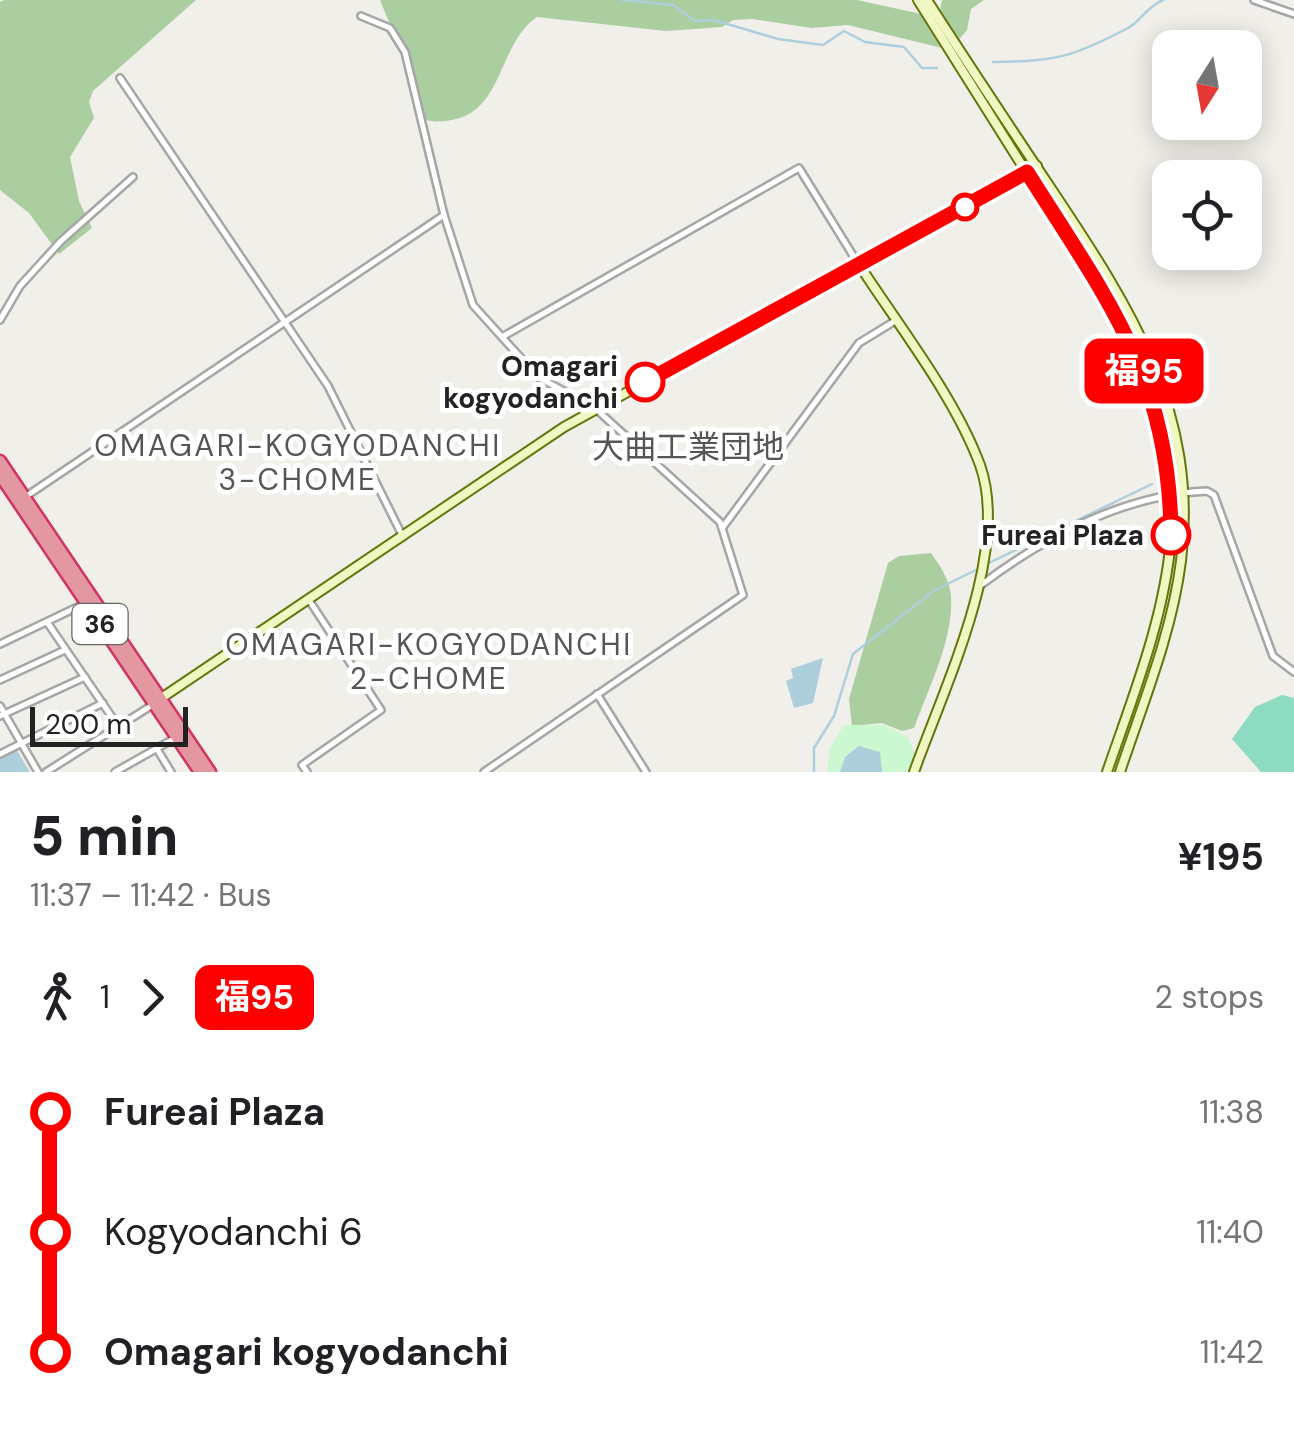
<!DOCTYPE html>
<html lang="en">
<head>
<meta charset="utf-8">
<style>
	:root { --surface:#fff; --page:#f6f6f6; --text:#202124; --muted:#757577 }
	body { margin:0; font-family:"DM Sans","Noto Sans JP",sans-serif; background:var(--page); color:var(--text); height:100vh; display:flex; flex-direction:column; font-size:38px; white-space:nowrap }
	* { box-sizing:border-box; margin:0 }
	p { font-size:32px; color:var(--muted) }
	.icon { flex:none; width:55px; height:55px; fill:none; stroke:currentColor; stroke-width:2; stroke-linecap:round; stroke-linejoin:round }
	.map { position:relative; height:772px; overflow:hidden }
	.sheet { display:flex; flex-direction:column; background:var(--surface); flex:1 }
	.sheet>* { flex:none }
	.badge { padding:0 20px; border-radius:15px; font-size:35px; line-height:65px }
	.needle { width:65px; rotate:191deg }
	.buttons { position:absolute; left:1152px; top:30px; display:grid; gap:20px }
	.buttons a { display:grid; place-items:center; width:110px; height:110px; border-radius:20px; background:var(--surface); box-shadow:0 5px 25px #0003; font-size:50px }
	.scale { position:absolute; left:30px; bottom:25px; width:158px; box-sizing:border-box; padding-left:10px; border:5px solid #222; border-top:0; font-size:28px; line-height:35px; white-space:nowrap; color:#222; -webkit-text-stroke:8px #fff; paint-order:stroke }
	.map>.badge { position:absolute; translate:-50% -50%; box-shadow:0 0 0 5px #fff }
	.legs { display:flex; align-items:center; gap:15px; height:110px; padding:0 30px; font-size:32px }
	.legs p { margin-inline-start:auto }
	.overview { display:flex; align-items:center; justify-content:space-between; height:170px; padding:0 30px }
	h1 { font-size:55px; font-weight:800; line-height:75px }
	ul { padding:0 30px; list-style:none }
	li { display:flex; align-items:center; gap:35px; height:120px; font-size:38px }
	li i { display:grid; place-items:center; width:15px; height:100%; margin:0 12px; background:currentColor }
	li i::after { content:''; width:25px; height:25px; margin:-12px; border:8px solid; border-radius:50%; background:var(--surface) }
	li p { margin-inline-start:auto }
	li:first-child i { background:linear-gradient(#0000 50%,currentColor 0) }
	li:last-child i { background:linear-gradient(currentColor 50%,#0000 0) }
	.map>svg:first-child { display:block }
	.forest { fill:#abcea1 }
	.park { fill:#cbf7d1 }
	.pitch { fill:#8ddbc1 }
	.water { fill:#adcfdc }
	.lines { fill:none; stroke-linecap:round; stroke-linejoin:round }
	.stream { stroke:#adcfdc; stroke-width:2.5 }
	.street-casing { stroke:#a6a6a6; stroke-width:10 }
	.secondary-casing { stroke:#64760c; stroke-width:12 }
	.highway-casing { stroke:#d23461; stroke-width:15 }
	.street { stroke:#fff; stroke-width:5 }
	.secondary { stroke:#f1f7c2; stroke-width:8 }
	.highway { stroke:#e397a0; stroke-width:10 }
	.line-1-casing { stroke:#fff; stroke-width:22 }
	.line-1 { stroke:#f00; stroke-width:15 }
	.stop-1-dot { fill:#fff; stroke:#f00; stroke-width:5 }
	.labels { text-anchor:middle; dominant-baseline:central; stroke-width:10; stroke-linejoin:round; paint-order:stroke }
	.shield { fill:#fff; stroke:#646464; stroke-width:2.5 }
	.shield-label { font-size:25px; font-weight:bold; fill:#222 }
	.stop-label { font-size:28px; font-weight:bold; fill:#222; stroke:#fff; text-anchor:end }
	.neighbourhood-label { font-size:30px; letter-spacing:2.5px; fill:#555; stroke:#fff }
	.quarter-label { font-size:32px; fill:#555; stroke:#fff }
</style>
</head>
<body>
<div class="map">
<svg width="1294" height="772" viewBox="0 0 1294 772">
	<rect width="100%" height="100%" fill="#f1efe9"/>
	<g class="forest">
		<polygon points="4,0 196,0 93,91 89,102 94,118 70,157 79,201 92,228 59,254 29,213 0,190 0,2"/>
		<path d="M380 0H857L926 15 940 10 942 0H984L971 9 967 30 950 50 848 25 812 28 752 19 733 20 722 27 666 31 537 17C496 45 505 115 446 121 434 122 426 122 416 114L407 66Z"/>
		<path d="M931 553C940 566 950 580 951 596 954 639 928 689 914 728L902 731 882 723 852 726 849 699 888 563 899 556Z"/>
	</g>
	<polygon class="park" points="844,725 884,725 908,737 915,754 907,772 827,772 830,748"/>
	<polygon class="pitch" points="1282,695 1294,698 1294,772 1261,772 1232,739 1255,707"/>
	<g class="water">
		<polygon points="823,658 813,703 794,708 786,681 793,678 791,669"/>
		<polygon points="859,746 880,752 882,772 840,772 845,757"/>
		<polygon points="16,749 30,772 0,772 0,758"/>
	</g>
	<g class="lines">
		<g class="stream">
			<polyline points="622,0 673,5 695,21 714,20 778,39 823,45 844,31 865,42 904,47 922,68 937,68"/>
			<path d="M993 62C1056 61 1071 58 1128 28 1142 20 1145 8 1163 0"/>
			<polyline points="987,564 1152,484"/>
			<polyline points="814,772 814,748 834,716 853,654 935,590 980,568"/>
		</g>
		<defs>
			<g id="street">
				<polyline points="1254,0 1294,14"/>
				<polyline points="361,16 390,28 405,52 444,215 473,305 538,377 596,409 720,522 743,595 484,772"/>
				<polyline points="120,78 328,386 403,537"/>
				<polyline points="0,320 20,286 61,241 133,177"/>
				<polyline points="502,337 799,168 857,262"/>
				<polyline points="1153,361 1166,356 1174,360"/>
				<polyline points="25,497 444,215"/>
				<polyline points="723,527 859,343 895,321"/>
				<path d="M981 585C1044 537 1126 494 1207 491L1214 495 1273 656 1294 672"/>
				<polyline points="47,622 118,726"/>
				<polyline points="0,644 88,602"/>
				<polyline points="0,680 65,650"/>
				<polyline points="597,694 646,772"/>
				<polyline points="0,706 38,772"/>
				<polyline points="0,716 85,677"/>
				<polyline points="157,749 171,772"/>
				<polyline points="0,754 103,703"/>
				<polyline points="46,772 154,704"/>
				<polyline points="115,772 177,737"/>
				<polyline points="307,772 302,765 381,710 309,600"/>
			</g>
			<g id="secondary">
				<path d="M918 0C957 62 996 124 1035 186 1106 294 1181 402 1171 539 1164 620 1133 696 1107 772"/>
				<path d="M927 0C968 64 1010 127 1052 190 1130 307 1199 413 1181 561 1172 633 1143 703 1120 772"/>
				<path d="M858 263C898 325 955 397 980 465 1011 552 944 687 914 772"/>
				<polyline points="157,701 564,427 1037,166"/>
			</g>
			<g id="highway">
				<polyline points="0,461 210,772"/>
				<polyline points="0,475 200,772"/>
			</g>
		</defs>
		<use href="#street" class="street-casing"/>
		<use href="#secondary" class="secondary-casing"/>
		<use href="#highway" class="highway-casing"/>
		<use href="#street" class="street"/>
		<use href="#secondary" class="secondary"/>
		<use href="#highway" class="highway"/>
	</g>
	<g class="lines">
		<defs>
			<path id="line-1" d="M645 382 1027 172C1107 299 1170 377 1171 535"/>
		</defs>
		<use href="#line-1" class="line-1-casing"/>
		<use href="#line-1" class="line-1"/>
	</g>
	<g class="stop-1-dot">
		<circle cx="965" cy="207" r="12"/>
		<circle cx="645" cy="382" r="18"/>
		<circle cx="1171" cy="535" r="18"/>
	</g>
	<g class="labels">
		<rect class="shield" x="72.5" y="604" width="55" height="40" rx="8"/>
		<g class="shield-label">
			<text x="100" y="624">36</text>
		</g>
		<g class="stop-label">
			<text x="618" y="366">Omagari<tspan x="618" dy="32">kogyodanchi</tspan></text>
			<text x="1144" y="535">Fureai Plaza</text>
		</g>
		<g class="neighbourhood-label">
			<text x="298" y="445">OMAGARI-KOGYODANCHI<tspan x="298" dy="34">3-CHOME</tspan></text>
			<text x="429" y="644">OMAGARI-KOGYODANCHI<tspan x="429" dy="34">2-CHOME</tspan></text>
		</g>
		<g class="quarter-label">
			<text x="688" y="447">大曲工業団地</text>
		</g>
	</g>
</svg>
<div class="buttons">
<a><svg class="needle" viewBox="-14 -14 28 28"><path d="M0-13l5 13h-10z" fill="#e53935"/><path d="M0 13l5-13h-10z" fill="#757577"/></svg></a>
<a><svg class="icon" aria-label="locate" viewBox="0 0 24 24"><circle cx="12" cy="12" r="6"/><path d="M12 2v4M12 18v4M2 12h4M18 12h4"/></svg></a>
</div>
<div class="scale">200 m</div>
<b class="badge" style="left:1144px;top:371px;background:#f00;color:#fff">福95</b>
</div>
<section class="sheet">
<div class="overview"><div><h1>5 min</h1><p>11:37 – 11:42 · Bus</p></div><b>¥195</b></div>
<div class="legs"><svg class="icon" aria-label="walk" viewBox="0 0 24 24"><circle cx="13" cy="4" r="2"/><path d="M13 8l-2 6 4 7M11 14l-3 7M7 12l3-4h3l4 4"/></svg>1<svg class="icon" aria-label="forward" viewBox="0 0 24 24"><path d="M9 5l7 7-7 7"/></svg><b class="badge" style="background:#f00;color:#fff">福95</b><p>2 stops</p></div>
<ul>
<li><i style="color:#f00"></i><b>Fureai Plaza</b><p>11:38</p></li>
<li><i style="color:#f00"></i><span>Kogyodanchi 6</span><p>11:40</p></li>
<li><i style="color:#f00"></i><b>Omagari kogyodanchi</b><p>11:42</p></li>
</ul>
</section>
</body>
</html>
